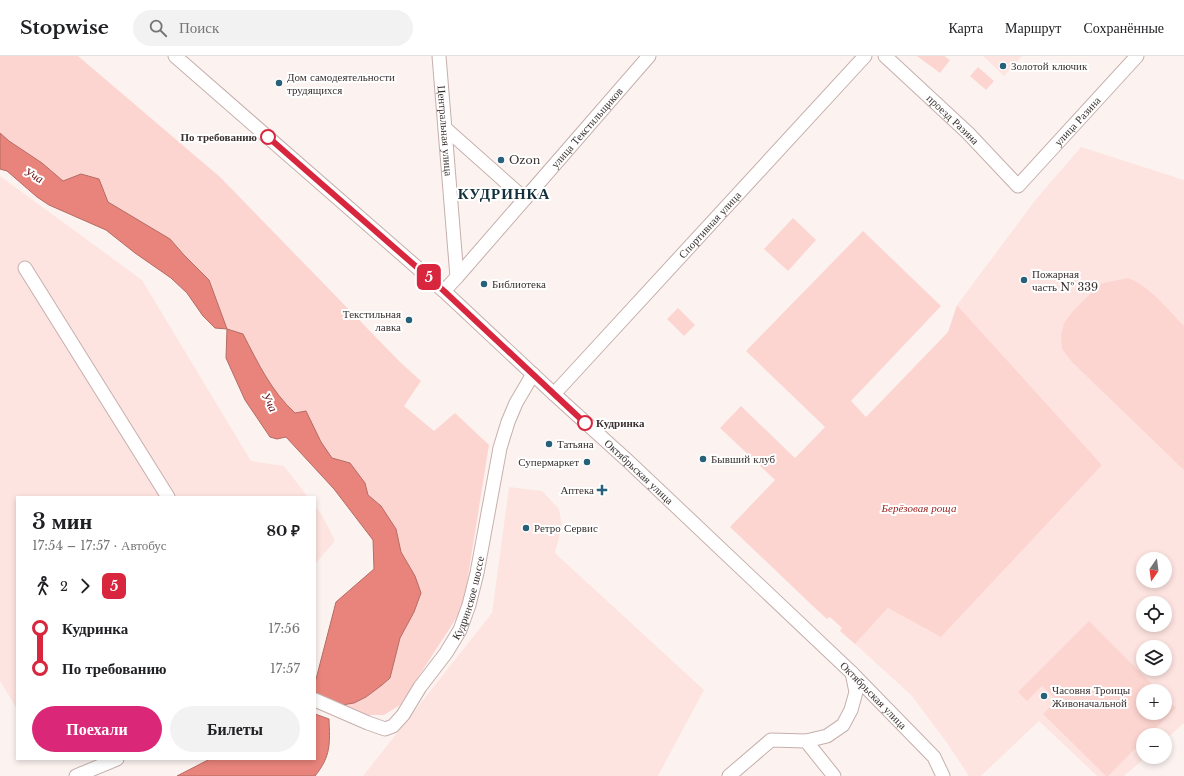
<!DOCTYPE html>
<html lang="ru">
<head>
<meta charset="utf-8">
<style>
	:root { --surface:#fff; --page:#f2f2f2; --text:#202124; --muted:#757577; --line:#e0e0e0; --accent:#db2777 }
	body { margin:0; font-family:"Libre Baskerville",serif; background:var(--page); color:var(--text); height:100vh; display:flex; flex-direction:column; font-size:15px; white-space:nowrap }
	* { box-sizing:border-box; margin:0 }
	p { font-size:13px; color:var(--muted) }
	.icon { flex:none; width:22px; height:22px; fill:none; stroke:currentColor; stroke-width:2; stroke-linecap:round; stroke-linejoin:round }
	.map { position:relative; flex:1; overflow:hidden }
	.drawer { position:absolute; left:16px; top:440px; width:300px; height:264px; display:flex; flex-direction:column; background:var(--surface); border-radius:0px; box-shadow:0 2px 6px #0003 }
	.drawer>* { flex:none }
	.badge { padding:0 8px; border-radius:6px; font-size:14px; line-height:26px }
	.needle { width:26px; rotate:194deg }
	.fabs { position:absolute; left:1136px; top:496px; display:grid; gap:8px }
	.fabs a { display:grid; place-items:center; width:36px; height:36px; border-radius:50%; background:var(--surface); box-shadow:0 2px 6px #0003; font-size:20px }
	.map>.badge { position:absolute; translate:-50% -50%; box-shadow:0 0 0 2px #fff }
	.legs { display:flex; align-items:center; gap:6px; height:44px; padding:0 16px; font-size:13px }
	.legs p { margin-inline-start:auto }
	.head { display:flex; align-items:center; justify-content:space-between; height:68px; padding:0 16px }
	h1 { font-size:22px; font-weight:600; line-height:30px }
	.button { display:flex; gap:8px; margin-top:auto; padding:8px 16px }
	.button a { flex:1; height:46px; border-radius:24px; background:var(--accent); color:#fff; font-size:16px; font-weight:600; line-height:46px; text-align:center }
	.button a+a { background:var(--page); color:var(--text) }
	ul { padding:0 16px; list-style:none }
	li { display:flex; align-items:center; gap:14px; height:40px; font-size:15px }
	li i { display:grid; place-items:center; width:6px; height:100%; margin:0 5px; background:currentColor }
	li i::after { content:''; width:10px; height:10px; margin:-5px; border:3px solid; border-radius:50%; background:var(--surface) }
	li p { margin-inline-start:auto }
	li:first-child i { background:linear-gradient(#0000 50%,currentColor 0) }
	li:last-child i { background:linear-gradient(currentColor 50%,#0000 0) }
	header { display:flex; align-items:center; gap:24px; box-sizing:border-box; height:56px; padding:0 20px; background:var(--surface); border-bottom:1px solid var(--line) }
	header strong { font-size:19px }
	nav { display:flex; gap:22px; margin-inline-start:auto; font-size:14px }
	.search { width:280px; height:36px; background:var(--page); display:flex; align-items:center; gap:10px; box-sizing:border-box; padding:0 14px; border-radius:22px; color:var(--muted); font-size:15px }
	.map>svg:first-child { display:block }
	.built { fill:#fee4e0; fill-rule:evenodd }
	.green { fill:#fdd5d0 }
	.water { fill:#e8847b; stroke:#b46b64 }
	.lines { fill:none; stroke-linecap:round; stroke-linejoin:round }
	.minor-casing { stroke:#c6afac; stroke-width:15 }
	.minor { stroke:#fff; stroke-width:13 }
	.line-1-casing { stroke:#fff; stroke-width:9 }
	.line-1 { stroke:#d7263d; stroke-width:6 }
	.poi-dot { fill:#266179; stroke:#fff; stroke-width:1.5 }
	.stop-1-dot { fill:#fff; stroke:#d7263d; stroke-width:2 }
	.labels { text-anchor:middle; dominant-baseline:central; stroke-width:4; stroke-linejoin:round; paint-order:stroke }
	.poi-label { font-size:11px; fill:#3a3130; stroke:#fff; text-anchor:start }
	.street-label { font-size:11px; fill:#3a3130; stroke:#fff }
	.stop-label { font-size:11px; font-weight:bold; fill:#3a3130; stroke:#fff; text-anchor:end }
	.park-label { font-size:11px; font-style:italic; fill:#9a2423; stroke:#fff }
	.water-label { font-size:12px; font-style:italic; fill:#680d0f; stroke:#fff }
	.district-label { font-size:15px; font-weight:bold; letter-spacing:1px; fill:#132f3b; stroke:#fff }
</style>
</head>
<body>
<header>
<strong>Stopwise</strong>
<div class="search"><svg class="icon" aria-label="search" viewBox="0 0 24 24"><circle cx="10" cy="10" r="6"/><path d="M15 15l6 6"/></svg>Поиск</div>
<nav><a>Карта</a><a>Маршрут</a><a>Сохранённые</a></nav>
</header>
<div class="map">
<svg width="1184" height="720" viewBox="0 0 1184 720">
	<rect width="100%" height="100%" fill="#fcf3f1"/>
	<g class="built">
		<polygon points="983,0 1022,0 1004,20"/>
		<path d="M1081 91 1184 124V667L1165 684V679H1143V701H1146L1124 720H1097L1039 665 981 720H969L947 687 911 639 855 588 888 552 1102 409 957 249 1037 142ZM1143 503H1165V525H1143ZM1143 547H1165V569H1143ZM1143 591H1165V613H1143ZM1143 635H1165V657H1143Z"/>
		<polygon points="0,120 142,224 251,405 284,410 308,441 17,441 17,653 0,625"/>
		<polygon points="509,431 542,435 559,453 562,470 555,497 704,634 658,720 363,720 492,557"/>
		<polygon points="315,450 322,459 335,485 315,508"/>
	</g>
	<g class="green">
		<polygon points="0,0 78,0 220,121 400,306 421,325 404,350 434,375 455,357 489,389 463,552 400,649 384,659 368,659 342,649 366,641 390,622 400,582 414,556 415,520 401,496 396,473 381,450 368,439 365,427 350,407 332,402 321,386 295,357 282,346 265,321 227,273 209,224 184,199 170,183 108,146 99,123 81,118 63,125 42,107 9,85 0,77"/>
		<polygon points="917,0 944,0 950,4 940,17"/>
		<polygon points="978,11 994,25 986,34 970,20"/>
		<polygon points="793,162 816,184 788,215 764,193"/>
		<polygon points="863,175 941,250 831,366 851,345 866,361 948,276 957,249 1102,409 941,581 888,552 855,588 840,575 842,572 830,561 827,563 816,553 730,471 775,424 720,372 741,350 795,402 825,371 746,295"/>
		<path d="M1128 222C1150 230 1168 254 1184 270V414L1072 306 1062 293 1061 279 1064 267 1073 255 1092 236 1103 227Z"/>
		<polygon points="678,252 695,269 684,280 667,263"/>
		<polygon points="1089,565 1159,635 1143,635 1143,657 1165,657 1165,641 1176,652 1149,679 1143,679 1143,685 1108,720 1106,720 1043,658 1057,644 1042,630 1027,645 1018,636"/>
	</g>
	<g class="water">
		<path d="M0 77 9 85 42 107 63 125 81 118 99 123 108 146 170 183 184 199 209 224 227 273 243 278C258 307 271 335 295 357L306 355 321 386 332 402 350 407 365 427 368 439 381 450 396 473 401 496 415 520 421 537 414 556 400 582 390 622 382 629 366 641 354 647 342 649 315 637V627L336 546 374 513 373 484 334 433 286 381 277 383 270 381 245 344 226 302 227 273 215 272 203 260 187 237 171 222 135 197 106 174 49 149 37 141 7 115 0 113Z"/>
		<path d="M315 658 329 663C330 688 331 700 315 720H177L210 703H315Z"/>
	</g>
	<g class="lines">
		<defs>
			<g id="minor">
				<path id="s1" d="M175 0 444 235 554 338 628 405 852 617 934 701 943 720"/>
				<path id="s2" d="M439 0 457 221"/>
				<path id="s3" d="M885 0 968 77 1018 130 1137 0"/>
				<polyline points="445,72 525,143"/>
				<polyline points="25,212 168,441"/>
				<path id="s4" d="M444 235 457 221 649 0"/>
				<path id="s5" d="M554 338 865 0"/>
				<path id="s6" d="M315 644 368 667 385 673 393 670 403 659 420 631 446 597 460 574 469 549 477 517 500 392 508 366 516 347 533 318"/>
				<polyline points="806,685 827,680 843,669 851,654 856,636 852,617"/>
				<polyline points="76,720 117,703"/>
				<polyline points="729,720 771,684 806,685 834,720"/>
			</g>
		</defs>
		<use href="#minor" class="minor-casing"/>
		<use href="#minor" class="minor"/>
	</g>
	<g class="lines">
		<defs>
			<polyline id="line-1" points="268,81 444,235 585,367"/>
		</defs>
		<use href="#line-1" class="line-1-casing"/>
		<use href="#line-1" class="line-1"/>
	</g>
	<g class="poi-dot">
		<circle cx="1003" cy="10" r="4"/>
		<circle cx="279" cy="27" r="4"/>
		<circle cx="501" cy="104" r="4"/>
		<circle cx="1024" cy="224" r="4"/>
		<circle cx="484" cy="228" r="4"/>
		<circle cx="409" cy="264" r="4"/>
		<circle cx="549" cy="388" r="4"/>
		<circle cx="703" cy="403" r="4"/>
		<circle cx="587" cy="406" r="4"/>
		<path d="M600 428h4v4h4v4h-4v4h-4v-4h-4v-4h4z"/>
		<circle cx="526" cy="472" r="4"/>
		<circle cx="1044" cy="640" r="4"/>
	</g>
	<g class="stop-1-dot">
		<circle cx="268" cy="81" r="7"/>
		<circle cx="585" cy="367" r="7"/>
	</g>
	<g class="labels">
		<g class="poi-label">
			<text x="1011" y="10">Золотой ключик</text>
			<text x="287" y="21">Дом самодеятельности<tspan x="287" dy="13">трудящихся</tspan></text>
			<text x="509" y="104">Ozon</text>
			<text x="1032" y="218">Пожарная<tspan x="1032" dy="13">часть № 339</tspan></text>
			<text x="492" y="228">Библиотека</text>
			<text x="401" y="258" text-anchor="end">Текстильная<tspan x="401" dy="13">лавка</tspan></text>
			<text x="557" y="388">Татьяна</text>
			<text x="711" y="403">Бывший клуб</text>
			<text x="579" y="406" text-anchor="end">Супермаркет</text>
			<text x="594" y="434" text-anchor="end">Аптека</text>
			<text x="534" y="472">Ретро Сервис</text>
			<text x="1052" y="634">Часовня Троицы<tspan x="1052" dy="13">Живоначальной</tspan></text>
		</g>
		<g class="street-label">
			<text stroke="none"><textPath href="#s3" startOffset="93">проезд Разина</textPath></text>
			<text stroke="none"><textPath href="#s3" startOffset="274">улица Разина</textPath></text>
			<text stroke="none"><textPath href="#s4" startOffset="217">улица Текстильщиков</textPath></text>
			<text stroke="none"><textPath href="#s2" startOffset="75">Центральная улица</textPath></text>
			<text stroke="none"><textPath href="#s5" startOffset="230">Спортивная улица</textPath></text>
			<text stroke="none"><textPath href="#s1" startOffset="623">Октябрьская улица</textPath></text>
			<text stroke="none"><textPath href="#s6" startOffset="235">Кудринское шоссе</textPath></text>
			<text stroke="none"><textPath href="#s1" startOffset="947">Октябрьская улица</textPath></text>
		</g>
		<g class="stop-label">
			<text x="257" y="81">По требованию</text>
			<text x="596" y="367" text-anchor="start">Кудринка</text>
		</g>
		<g class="park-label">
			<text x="919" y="452">Берёзовая роща</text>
		</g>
		<g class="water-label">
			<text transform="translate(34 119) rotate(28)">Уча</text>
			<text transform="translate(270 346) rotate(63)">Уча</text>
		</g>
		<g class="district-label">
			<text x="504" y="137">КУДРИНКА</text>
		</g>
	</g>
</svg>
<div class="fabs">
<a><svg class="needle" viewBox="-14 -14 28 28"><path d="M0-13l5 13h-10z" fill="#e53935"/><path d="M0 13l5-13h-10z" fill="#757577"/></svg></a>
<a><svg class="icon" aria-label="locate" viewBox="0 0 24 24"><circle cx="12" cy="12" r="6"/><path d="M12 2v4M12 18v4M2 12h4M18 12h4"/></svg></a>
<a><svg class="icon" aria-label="layers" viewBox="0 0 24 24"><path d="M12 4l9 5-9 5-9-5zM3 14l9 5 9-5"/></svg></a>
<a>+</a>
<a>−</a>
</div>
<b class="badge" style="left:429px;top:221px;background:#d7263d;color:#fff">5</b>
<section class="drawer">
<div class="head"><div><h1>3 мин</h1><p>17:54 – 17:57 · Автобус</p></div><b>80 ₽</b></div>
<div class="legs"><svg class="icon" aria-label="walk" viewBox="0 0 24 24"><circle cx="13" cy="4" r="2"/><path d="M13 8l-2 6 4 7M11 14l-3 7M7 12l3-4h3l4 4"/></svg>2<svg class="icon" aria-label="forward" viewBox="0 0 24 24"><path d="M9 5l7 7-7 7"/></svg><b class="badge" style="background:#d7263d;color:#fff">5</b></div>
<ul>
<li><i style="color:#d7263d"></i><b>Кудринка</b><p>17:56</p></li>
<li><i style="color:#d7263d"></i><b>По требованию</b><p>17:57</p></li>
</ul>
<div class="button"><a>Поехали</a><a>Билеты</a></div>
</section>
</div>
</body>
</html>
